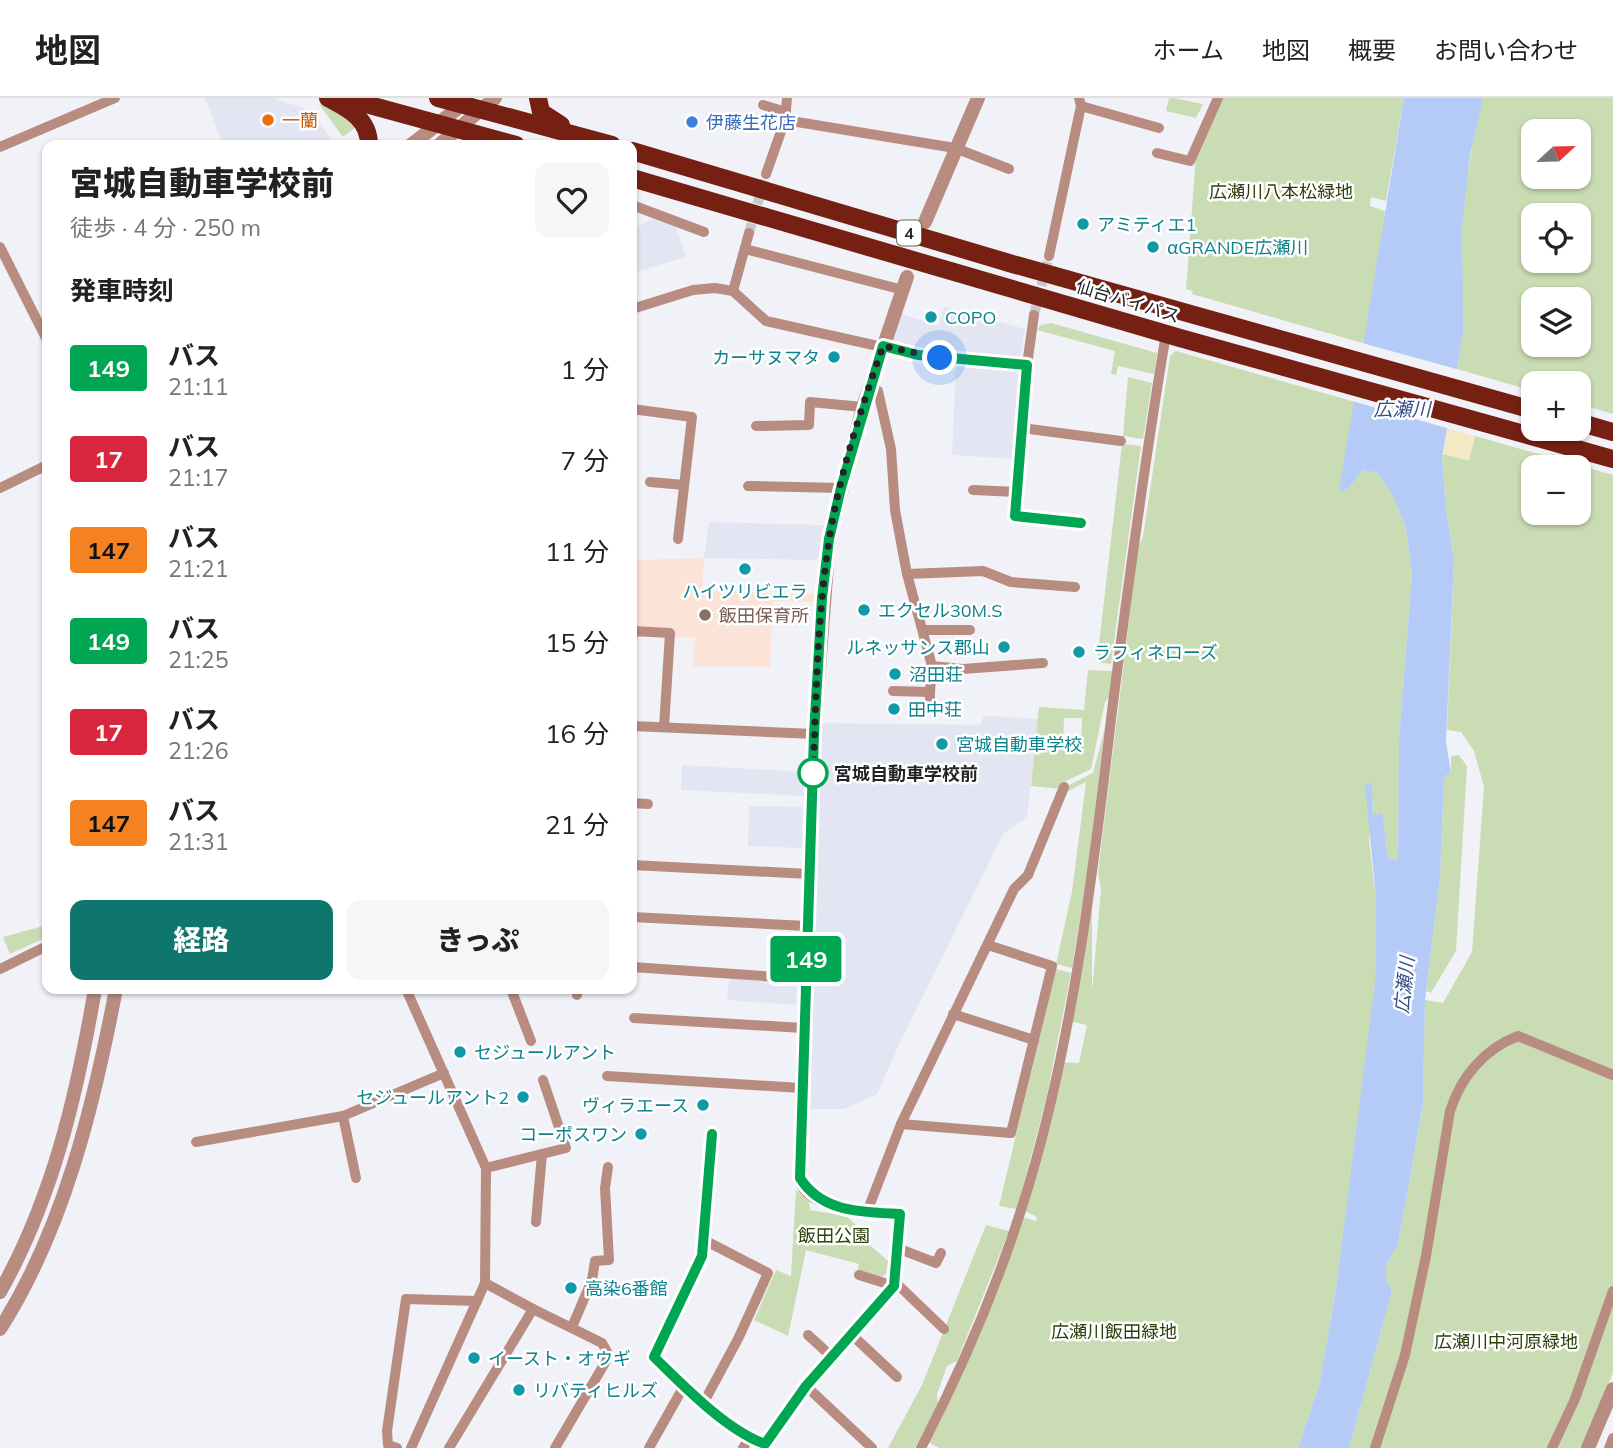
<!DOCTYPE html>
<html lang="ja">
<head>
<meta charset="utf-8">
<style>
	:root { --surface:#fff; --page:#f6f6f6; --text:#222; --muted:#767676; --line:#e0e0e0; --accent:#0f766e }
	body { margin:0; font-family:Mulish,"Noto Sans JP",sans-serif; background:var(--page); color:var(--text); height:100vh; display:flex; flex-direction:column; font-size:26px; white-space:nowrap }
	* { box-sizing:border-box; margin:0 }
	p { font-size:23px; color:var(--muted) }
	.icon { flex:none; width:38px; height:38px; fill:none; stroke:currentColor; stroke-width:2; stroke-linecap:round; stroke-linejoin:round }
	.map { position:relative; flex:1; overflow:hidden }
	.panel { position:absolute; left:42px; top:42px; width:595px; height:854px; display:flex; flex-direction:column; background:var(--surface); border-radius:14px; box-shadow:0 2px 5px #0004 }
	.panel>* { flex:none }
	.badge { padding:0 14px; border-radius:5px; font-size:24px; line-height:46px }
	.needle { width:46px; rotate:68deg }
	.fabs { position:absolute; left:1521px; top:21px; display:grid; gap:14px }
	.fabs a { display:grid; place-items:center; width:70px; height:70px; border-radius:14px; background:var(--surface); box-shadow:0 2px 5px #0004; font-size:35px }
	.you { position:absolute; width:35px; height:35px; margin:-18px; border:5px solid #fff; border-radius:50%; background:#1a73e8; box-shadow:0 0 0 10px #1a73e833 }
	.map>.badge { position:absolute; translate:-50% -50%; box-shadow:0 0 0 4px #fff }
	h2 { padding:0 28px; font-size:26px; line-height:63px }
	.round { display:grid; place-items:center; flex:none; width:74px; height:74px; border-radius:14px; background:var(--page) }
	.summary { display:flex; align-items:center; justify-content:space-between; height:119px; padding:0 28px }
	h1 { font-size:33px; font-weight:800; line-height:52px }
	.button { display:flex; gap:14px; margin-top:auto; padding:14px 28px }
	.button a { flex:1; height:80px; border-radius:14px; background:var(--accent); color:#fff; font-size:28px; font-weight:800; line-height:80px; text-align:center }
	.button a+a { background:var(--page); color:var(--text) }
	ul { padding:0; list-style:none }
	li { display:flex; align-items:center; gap:21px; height:91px; padding:0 28px }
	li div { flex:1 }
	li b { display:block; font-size:26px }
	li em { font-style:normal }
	li .badge { min-width:77px; font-weight:700; text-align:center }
	header { display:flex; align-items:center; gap:42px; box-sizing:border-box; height:98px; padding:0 35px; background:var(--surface); border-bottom:2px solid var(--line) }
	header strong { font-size:33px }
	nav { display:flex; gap:38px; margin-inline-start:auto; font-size:24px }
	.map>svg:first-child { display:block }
	.built { fill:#e3e5f2 }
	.education { fill:#fbe3d8 }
	.green { fill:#cadcb3; fill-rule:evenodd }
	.sand { fill:#f3e9c4 }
	.water { fill:#b4cbf8 }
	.pier { fill:#f1f2f8 }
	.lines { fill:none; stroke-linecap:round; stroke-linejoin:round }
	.minor-tunnel { stroke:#c8c9ce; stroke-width:10; stroke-dasharray:10 5; stroke-linecap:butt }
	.minor { stroke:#b98c82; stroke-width:10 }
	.tertiary { stroke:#b98c82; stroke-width:14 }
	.trunk { stroke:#762014; stroke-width:18 }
	.line-casing { stroke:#fff; stroke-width:16 }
	.line { stroke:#00a651; stroke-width:10 }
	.walk { stroke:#242426; stroke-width:7; stroke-dasharray:0 12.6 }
	.food-dot { fill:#e8710a; stroke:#fff; stroke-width:2.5 }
	.shop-dot { fill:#3f7fe0; stroke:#fff; stroke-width:2.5 }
	.culture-dot { fill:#0f9aa8; stroke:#fff; stroke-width:2.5 }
	.education-dot { fill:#8d6e63; stroke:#fff; stroke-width:2.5 }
	.stop-dot { fill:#fff; stroke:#00a651; stroke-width:3.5 }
	.labels { text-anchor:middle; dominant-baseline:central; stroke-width:5; stroke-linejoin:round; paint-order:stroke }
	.shield { fill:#fff; stroke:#666667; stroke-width:2 }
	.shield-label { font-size:16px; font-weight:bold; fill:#242426 }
	.food-label { font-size:18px; fill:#c56008; stroke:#fff; text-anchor:start }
	.shop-label { font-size:18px; fill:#366cbe; stroke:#fff; text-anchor:start }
	.park-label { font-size:18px; fill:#2d3f0a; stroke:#fff }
	.culture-label { font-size:18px; fill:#0d838f; stroke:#fff; text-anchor:start }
	.street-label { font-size:18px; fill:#242426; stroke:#fff }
	.education-label { font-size:18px; fill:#785e54; stroke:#fff; text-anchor:start }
	.stop-label { font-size:18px; font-weight:bold; fill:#242426; stroke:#fff; text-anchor:start }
	.water-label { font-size:19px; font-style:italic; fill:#354f87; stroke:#fff }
</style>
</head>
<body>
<header>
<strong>地図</strong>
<nav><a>ホーム</a><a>地図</a><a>概要</a><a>お問い合わせ</a></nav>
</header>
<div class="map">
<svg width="1613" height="1350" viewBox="0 0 1613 1350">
	<rect width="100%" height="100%" fill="#f1f2f8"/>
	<g class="built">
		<polygon points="205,0 273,0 309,12 336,47 223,47"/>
		<polygon points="652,121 675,127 686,159 632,175 632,132"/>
		<polygon points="944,209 1025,231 1020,260 918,254 891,245 902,216 938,228"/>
		<polygon points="956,265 1021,270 1014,361 952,357"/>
		<polygon points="709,424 824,427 818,462 704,460"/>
		<polygon points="993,618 1038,621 1027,719 1004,735 903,938 877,996 844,1011 808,1011 821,625 981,627 983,619"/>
		<polygon points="682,667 804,674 804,698 681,692"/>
		<polygon points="749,708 803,709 802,750 748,748"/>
		<polygon points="729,881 793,885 797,889 796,907 727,902"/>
	</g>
	<polygon class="education" points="704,460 702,493 815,496 814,504 773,503 770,569 693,568 695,539 675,539 674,530 637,530 637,495 632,494 632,462"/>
	<g class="green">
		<polygon points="1169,0 1173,0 1203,6 1196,20 1166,13"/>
		<polygon points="1223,0 1404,0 1386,103 1371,99 1370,108 1385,113 1366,246 1192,196 1193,193 1186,191 1196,58"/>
		<path d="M1482 0H1613V316L1579 306 1578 285H1533V293L1457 271C1465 223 1459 176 1462 127 1465 84 1473 42 1482 0ZM1533 33H1578V79H1533ZM1533 117H1578V163H1533ZM1533 201H1578V247H1533Z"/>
		<polygon points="319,6 338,12 357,28 343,39"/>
		<polygon points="1051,225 1157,255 1154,276 1118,268 1116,277 1111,276 1115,253 1037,232 1041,227"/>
		<polygon points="1176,253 1355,304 1349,342 1349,390 1363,372 1378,375 1393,398 1406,430 1412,477 1399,641 1398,763 1388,760 1382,716 1373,718 1374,702 1369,743 1376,801 1375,885 1362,1000 1336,1190 1319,1288 1298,1350 939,1350 928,1344 1023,1119 1036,1123 1037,1119 1025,1113 1062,964 1079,965 1087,927 1069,923 1092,810 1092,894 1101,791 1098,774 1125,556 1130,556 1130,550 1126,550 1137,451 1143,439 1170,258"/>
		<polygon points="1128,279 1152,285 1143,341 1123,338"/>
		<path d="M1475 338 1613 377V1275L1581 1350H1349L1392 1193 1386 1181V1167L1398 1146 1423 1007 1425 902 1443 905 1472 854 1484 689 1474 653 1461 634 1447 632 1454 462 1446 411 1442 360 1443 356 1469 362ZM1533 369H1578V415H1533Z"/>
		<polygon points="1122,346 1141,348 1111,566 1097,564"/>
		<path d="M1088 572 1113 573 1110 598 1105 604 1091 671 1062 685 1060 691 1031 688 1039 609 1084 612ZM1064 620H1082L1081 651 1063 650Z"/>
		<polygon points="1105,630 1087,778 1072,870 1056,866 1072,794 1086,684 1066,694 1067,688 1093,675"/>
		<polygon points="1459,657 1467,668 1456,853 1431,895 1426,893 1440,779 1444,679 1451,674 1451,658"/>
		<polygon points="47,827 47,839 10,856 3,839"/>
		<polygon points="1056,871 1071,875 1046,1002 1017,1111 999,1108"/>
		<polygon points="796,1092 809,1103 810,1112 846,1118 862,1132 861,1139 888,1163 886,1176 881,1179 858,1172 859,1166 806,1152 788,1238 754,1222 776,1172 791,1178"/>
		<polygon points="986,1127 1009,1133 957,1263 947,1268 937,1296 938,1305 915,1350 888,1350 922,1287"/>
	</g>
	<polygon class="sand" points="1447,330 1475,338 1469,363 1443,356"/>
	<polygon class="water" points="1404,0 1483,0 1470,58 1462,128 1463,234 1442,360 1446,411 1454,462 1446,644 1451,674 1444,679 1440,779 1425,902 1423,1007 1398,1146 1386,1167 1386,1181 1392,1193 1349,1350 1298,1350 1319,1288 1336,1190 1375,885 1376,801 1365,686 1372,685 1373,717 1382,715 1388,760 1398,762 1399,641 1412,477 1406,430 1393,398 1378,375 1363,372 1349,390 1339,393"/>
	<polygon class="pier" points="1362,245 1460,272 1450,331 1352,303"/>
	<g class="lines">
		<g class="minor-tunnel">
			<polyline points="749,135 766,76"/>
			<polyline points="1034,217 1049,158"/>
		</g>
		<g class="minor">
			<polyline points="763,7 786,14"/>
			<polyline points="1081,8 1159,30"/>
			<polyline points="785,22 955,50 1009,71"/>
			<polyline points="0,49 115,0"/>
			<polyline points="1157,55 1190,63 1218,0"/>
			<polyline points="766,76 785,22 787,0"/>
			<polyline points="632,107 704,134"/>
			<polyline points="0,149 47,242"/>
			<polyline points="745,151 903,192"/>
			<polyline points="1049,158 1081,8 1079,0"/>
			<polyline points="733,193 749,135"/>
			<polyline points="632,211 693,192 715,190 733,193 766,223 918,257 1027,267"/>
			<polyline points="1034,217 1027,267 1015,418 1081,425"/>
			<polyline points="869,287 878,293 891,351 895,412 907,476 932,568 963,571 1043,565"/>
			<polyline points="632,311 692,319 678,441"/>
			<polyline points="756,328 809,327 810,304 863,309"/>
			<polyline points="1022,330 1121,343"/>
			<polyline points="650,384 684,387"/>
			<polyline points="748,388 841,390"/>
			<polyline points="0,390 47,367"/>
			<polyline points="973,392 1017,394"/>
			<polyline points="907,476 983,473 1011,484 1075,489"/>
			<polyline points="923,532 970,532"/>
			<polyline points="632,543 633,533 670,535 664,629"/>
			<polyline points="893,593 930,594 932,568"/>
			<polyline points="930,610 930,594"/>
			<polyline points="632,628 814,636"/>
			<polyline points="632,705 648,706"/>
			<polyline points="632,767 809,776"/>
			<polyline points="632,819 807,828"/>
			<polyline points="632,869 806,881"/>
			<polyline points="0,871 47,848"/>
			<polyline points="406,891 486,1070 485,1185 411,1350"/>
			<polyline points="511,891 531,943"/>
			<polyline points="577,891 577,897"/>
			<polyline points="953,916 1034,942"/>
			<polyline points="634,920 803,930"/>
			<polyline points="607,978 801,990"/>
			<polyline points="343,1018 356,1080"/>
			<polyline points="901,1026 1011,1035 1052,868 988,847"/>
			<polyline points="712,1036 702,1158 654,1259 684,1288 749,1340 743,1350"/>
			<polyline points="196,1044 343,1018 444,975"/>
			<polyline points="486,1070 566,1050 543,982"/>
			<polyline points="867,1114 901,1026 1014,791 1028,777 1064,689"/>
			<polyline points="536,1124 542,1056"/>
			<polyline points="704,1142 768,1175 738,1241 704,1304"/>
			<polyline points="897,1150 936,1165 941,1155"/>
			<polyline points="859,1177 894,1188"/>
			<polyline points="895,1184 944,1231"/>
			<polyline points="533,1211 602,1245 607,1254 606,1263 555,1350"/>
			<polyline points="572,1229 592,1182 595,1163 609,1162 605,1090 608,1069"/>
			<polyline points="808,1237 832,1259"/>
			<polyline points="852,1237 897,1279"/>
			<polyline points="806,1288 872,1350"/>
			<polyline points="749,1340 765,1346 806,1288 894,1188 899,1116"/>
			<polyline points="397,1350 388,1347 387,1333 406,1201 477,1203"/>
			<polyline points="449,1350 533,1211 485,1185"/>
			<polyline points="649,1350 684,1288"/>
			<path d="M921 1350C965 1265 1003 1175 1030 1083 1074 934 1094 768 1112 613 1128 487 1145 361 1166 236"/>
			<path d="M1375 1350 1405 1257 1426 1158 1450 1013C1461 979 1484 951 1518 938L1613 977"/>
			<polyline points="1552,1350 1575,1301 1613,1193"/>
			<polyline points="1609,1350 1613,1340"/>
		</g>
		<g class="tertiary">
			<polyline points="411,47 467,3"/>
			<polyline points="439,47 495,0"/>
			<polyline points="925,124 978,0"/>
			<path d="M899 1116C873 1115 799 1112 800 1073L814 636 829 441 863 309 907 179"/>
			<path d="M0 1194C53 1100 77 996 95 891"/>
			<path d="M0 1231C64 1131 94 1006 116 891"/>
			<polyline points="1588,1350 1613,1291"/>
		</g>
		<g class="trunk">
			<path d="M328 0C349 11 369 21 369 47"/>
			<polyline points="344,0 516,47"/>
			<polyline points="438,0 612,47"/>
			<polyline points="538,0 541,14 561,27"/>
			<polyline points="632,53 1016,167 1533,312"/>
			<polyline points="632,80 1180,240 1613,361"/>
			<polyline points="1578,324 1613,334"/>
		</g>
	</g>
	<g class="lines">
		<defs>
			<path id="line" d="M712 1036 702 1158 654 1259C684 1288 726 1332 765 1346L806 1288 894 1188 900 1116C863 1114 822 1115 800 1080L814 636 822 500 829 441 841 390 883 248 918 257 1027 267 1015 418 1081 425"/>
		</defs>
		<use href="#line" class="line-casing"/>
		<use href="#line" class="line"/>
		<path class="walk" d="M813 675V681C816 602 817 521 829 443 839 377 861 311 883 248L940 260"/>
	</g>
	<circle class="food-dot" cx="268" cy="22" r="7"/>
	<circle class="shop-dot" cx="692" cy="24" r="7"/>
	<g class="culture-dot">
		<circle cx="1083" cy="126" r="7"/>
		<circle cx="1153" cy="149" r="7"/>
		<circle cx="931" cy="219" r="7"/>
		<circle cx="834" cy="259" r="7"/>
		<circle cx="745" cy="471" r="7"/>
		<circle cx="864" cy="512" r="7"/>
		<circle cx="1004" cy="549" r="7"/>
		<circle cx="1079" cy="554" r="7"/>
		<circle cx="895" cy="576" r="7"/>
		<circle cx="894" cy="611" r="7"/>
		<circle cx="942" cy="646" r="7"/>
		<circle cx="460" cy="954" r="7"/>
		<circle cx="523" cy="999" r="7"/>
		<circle cx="703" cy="1007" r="7"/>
		<circle cx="641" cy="1036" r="7"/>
		<circle cx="571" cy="1190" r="7"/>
		<circle cx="474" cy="1260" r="7"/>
		<circle cx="519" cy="1292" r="7"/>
	</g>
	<circle class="education-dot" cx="705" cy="517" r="7"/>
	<circle class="stop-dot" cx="813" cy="675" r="14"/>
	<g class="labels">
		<rect class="shield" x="897" y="122.5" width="24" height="25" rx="5"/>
		<g class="shield-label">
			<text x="909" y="135">4</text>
		</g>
		<g class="food-label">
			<text x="282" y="22">一蘭</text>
		</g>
		<g class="shop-label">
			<text x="706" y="24">伊藤生花店</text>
		</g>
		<g class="park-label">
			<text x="1281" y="93">広瀬川八本松緑地</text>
			<text x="834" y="1137">飯田公園</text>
			<text x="1114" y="1233">広瀬川飯田緑地</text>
			<text x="1506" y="1243">広瀬川中河原緑地</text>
		</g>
		<g class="culture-label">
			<text x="1097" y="126">アミティエ1</text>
			<text x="1167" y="149">αGRANDE広瀬川</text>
			<text x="945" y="219">COPO</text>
			<text x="820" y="259" text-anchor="end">カーサヌマタ</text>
			<text x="745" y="493" text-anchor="middle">ハイツリビエラ</text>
			<text x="878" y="512">エクセル30M.S</text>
			<text x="990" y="549" text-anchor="end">ルネッサンス郡山</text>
			<text x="1093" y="554">ラフィネローズ</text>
			<text x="909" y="576">沼田荘</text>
			<text x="908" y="611">田中荘</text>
			<text x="956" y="646">宮城自動車学校</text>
			<text x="474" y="954">セジュールアント</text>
			<text x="509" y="999" text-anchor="end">セジュールアント2</text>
			<text x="689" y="1007" text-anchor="end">ヴィラエース</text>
			<text x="627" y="1036" text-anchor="end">コーポスワン</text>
			<text x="585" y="1190">高染6番館</text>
			<text x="488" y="1260">イースト・オウギ</text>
			<text x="533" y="1292">リバティヒルズ</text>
		</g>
		<g class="street-label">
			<text transform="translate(1128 203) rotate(17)">仙台バイパス</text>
		</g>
		<g class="education-label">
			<text x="719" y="517">飯田保育所</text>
		</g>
		<g class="stop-label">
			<text x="834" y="675">宮城自動車学校前</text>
		</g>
		<g class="water-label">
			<text x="1402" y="311">広瀬川</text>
			<text transform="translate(1404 887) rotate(-84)">広瀬川</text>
		</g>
	</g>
</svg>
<div class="fabs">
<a><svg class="needle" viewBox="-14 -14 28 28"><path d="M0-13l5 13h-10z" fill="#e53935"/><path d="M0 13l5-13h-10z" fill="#767676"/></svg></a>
<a><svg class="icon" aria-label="locate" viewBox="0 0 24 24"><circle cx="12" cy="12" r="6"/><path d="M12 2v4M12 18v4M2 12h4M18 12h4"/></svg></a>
<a><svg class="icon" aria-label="layers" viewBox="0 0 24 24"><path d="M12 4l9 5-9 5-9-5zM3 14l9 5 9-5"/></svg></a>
<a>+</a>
<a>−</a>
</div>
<div class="you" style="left:940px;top:260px"></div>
<b class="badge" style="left:806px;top:861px;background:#00a651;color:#fff">149</b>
<section class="panel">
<div class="summary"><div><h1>宮城自動車学校前</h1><p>徒歩 · 4 分 · 250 m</p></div><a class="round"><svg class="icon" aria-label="heart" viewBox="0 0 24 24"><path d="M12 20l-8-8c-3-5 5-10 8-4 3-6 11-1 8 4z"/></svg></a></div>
<h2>発車時刻</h2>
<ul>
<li><span class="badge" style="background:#00a651;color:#fff">149</span><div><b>バス</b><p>21:11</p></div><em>1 分</em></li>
<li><span class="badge" style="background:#d7263d;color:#fff">17</span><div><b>バス</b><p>21:17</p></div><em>7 分</em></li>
<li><span class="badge" style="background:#f58220;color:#111">147</span><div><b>バス</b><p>21:21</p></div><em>11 分</em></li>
<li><span class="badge" style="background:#00a651;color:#fff">149</span><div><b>バス</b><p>21:25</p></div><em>15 分</em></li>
<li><span class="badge" style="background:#d7263d;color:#fff">17</span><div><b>バス</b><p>21:26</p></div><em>16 分</em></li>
<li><span class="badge" style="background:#f58220;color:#111">147</span><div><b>バス</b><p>21:31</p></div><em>21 分</em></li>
</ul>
<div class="button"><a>経路</a><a>きっぷ</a></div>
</section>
</div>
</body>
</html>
